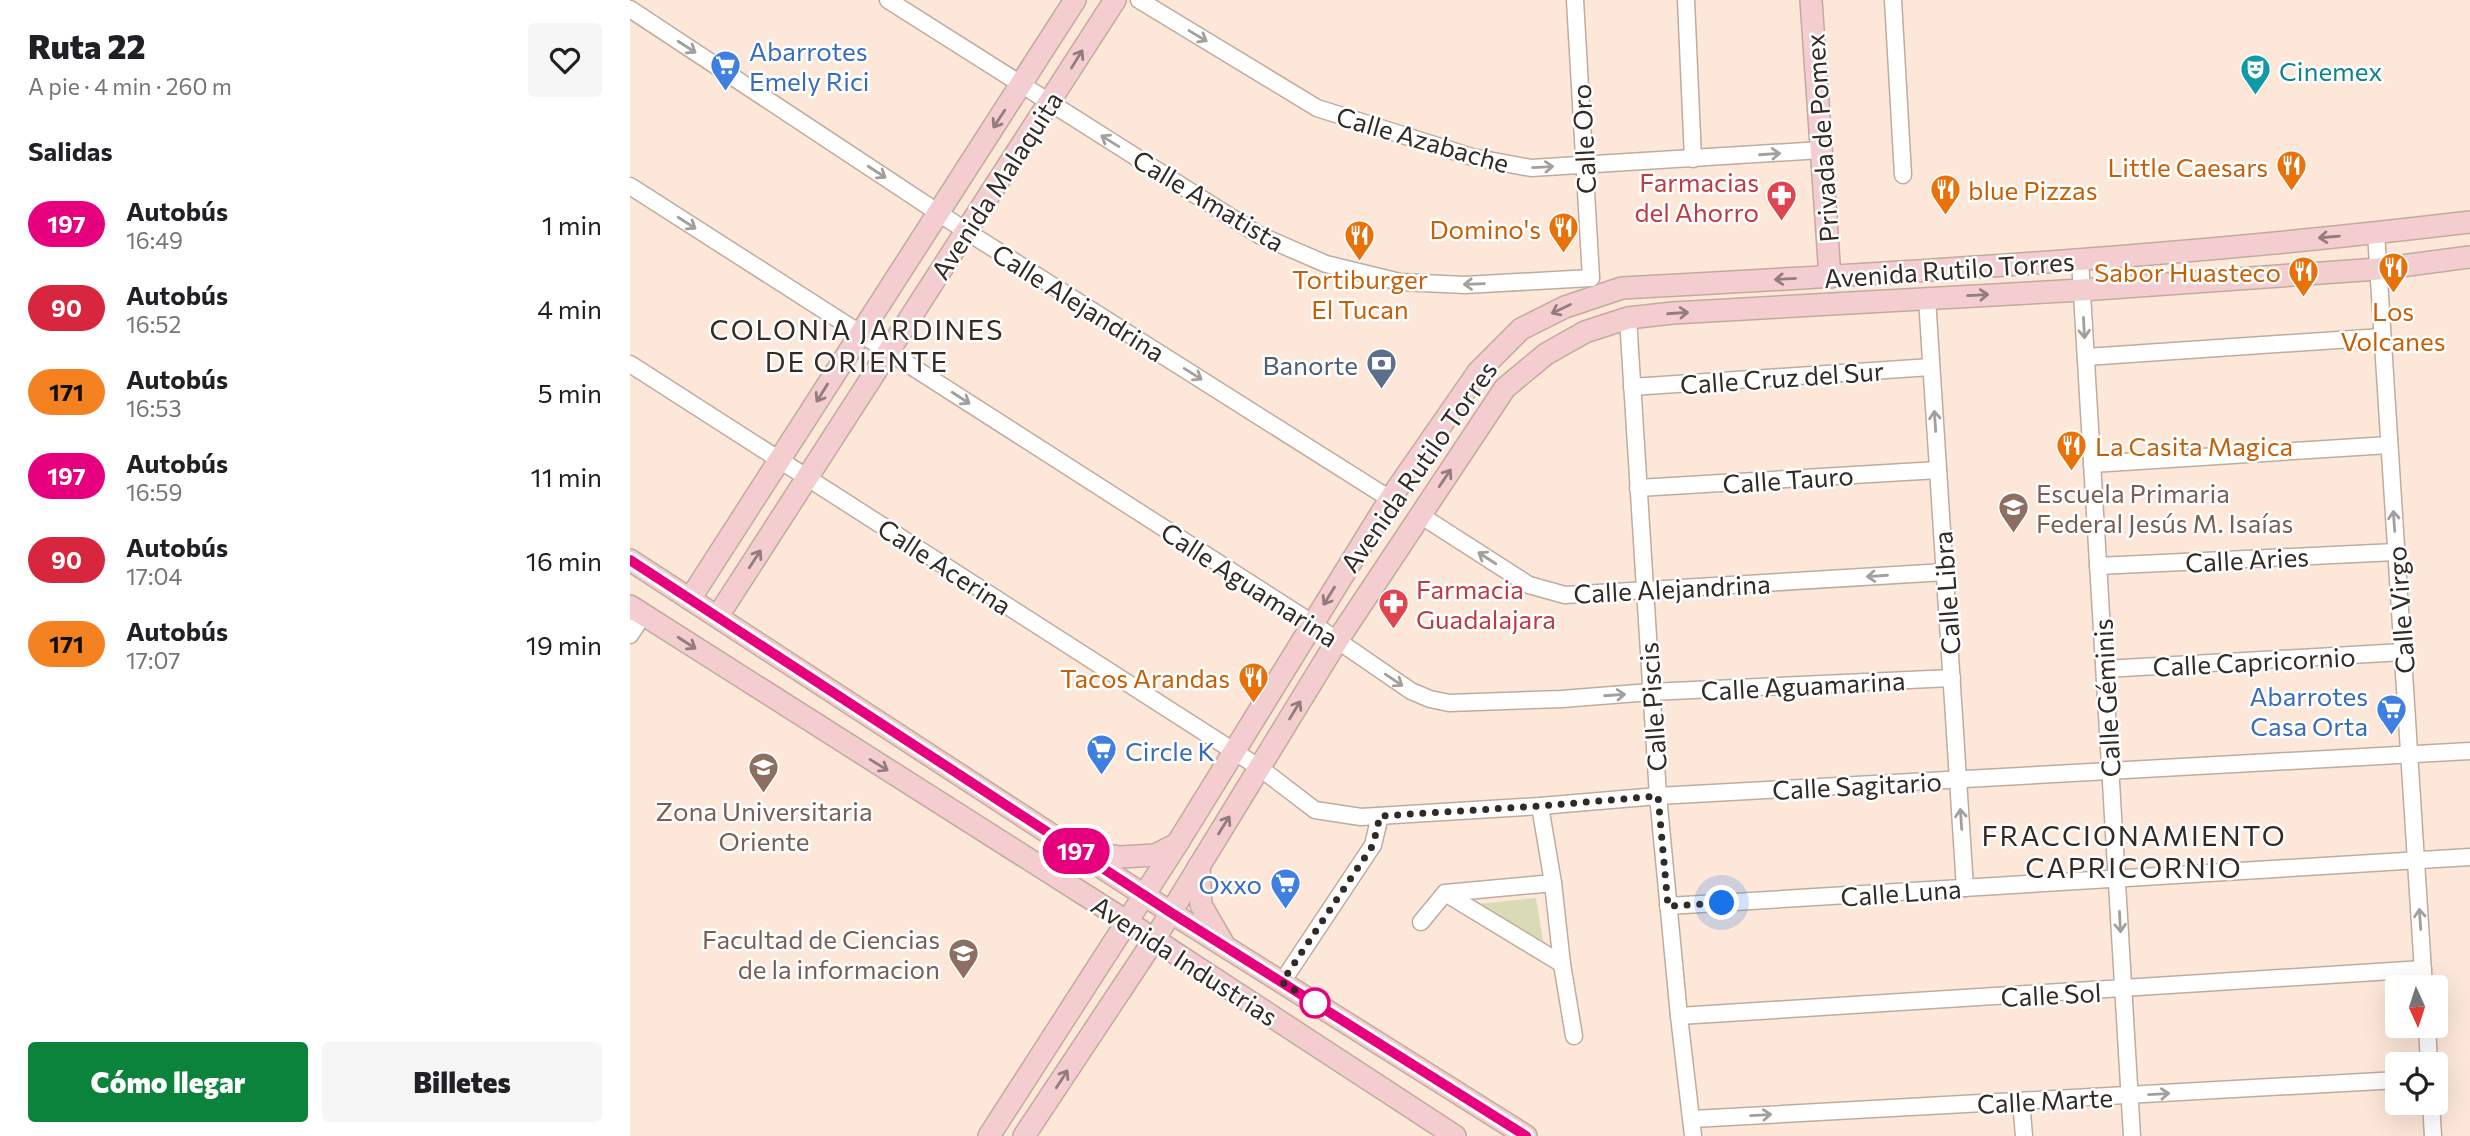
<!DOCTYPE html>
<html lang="es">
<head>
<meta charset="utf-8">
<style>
	:root { --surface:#fff; --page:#f6f6f6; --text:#202124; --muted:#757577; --accent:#0c833c }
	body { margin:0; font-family:Commissioner,sans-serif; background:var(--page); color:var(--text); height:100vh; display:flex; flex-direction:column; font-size:26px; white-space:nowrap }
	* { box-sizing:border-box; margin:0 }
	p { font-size:23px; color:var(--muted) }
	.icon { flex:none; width:38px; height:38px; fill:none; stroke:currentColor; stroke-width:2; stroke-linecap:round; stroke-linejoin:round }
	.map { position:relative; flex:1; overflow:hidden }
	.details { display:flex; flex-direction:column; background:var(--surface); width:630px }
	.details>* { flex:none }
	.badge { padding:0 14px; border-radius:23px; font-size:24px; line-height:46px }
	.needle { width:46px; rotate:177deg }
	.fabs { position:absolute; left:1755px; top:975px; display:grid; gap:14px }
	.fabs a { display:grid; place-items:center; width:63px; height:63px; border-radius:7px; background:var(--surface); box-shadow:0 7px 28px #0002; font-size:35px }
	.you { position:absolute; width:35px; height:35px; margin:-18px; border:5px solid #fff; border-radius:50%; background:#1a73e8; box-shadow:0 0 0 10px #1a73e833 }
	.map>.badge { position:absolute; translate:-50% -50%; box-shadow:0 0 0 4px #fff }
	h2 { padding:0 28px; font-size:26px; line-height:63px }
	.round { display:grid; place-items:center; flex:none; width:74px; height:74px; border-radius:7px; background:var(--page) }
	.overview { display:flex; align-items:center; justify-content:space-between; height:119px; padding:0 28px }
	h1 { font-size:33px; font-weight:800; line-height:52px }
	.cta { display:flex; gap:14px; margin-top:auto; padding:14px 28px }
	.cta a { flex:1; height:80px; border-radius:7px; background:var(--accent); color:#fff; font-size:28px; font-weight:800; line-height:80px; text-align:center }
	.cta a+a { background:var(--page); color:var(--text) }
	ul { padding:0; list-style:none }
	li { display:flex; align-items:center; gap:21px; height:84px; padding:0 28px }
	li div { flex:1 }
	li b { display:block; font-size:26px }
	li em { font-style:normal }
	li .badge { min-width:77px; font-weight:700; text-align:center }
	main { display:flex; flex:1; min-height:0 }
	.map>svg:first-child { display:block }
	.green { fill:#d8dbb6 }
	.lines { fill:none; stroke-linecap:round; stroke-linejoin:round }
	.street-casing { stroke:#c0ac9d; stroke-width:19 }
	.secondary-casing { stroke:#c0ac9d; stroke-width:24 }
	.street { stroke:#fff; stroke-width:16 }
	.secondary { stroke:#f4cdd1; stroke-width:21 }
	.oneway { stroke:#a39f9d }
	.oneway2 { stroke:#937c7b }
	.line-casing { stroke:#fff; stroke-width:16 }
	.line { stroke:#e6007e; stroke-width:10 }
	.walk { stroke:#322a25; stroke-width:7; stroke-dasharray:0 12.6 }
	.stop-dot { fill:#fff; stroke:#e6007e; stroke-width:3.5 }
	.labels { text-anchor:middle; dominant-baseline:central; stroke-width:5; stroke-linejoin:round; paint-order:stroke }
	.shop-label { font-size:26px; fill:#366cbe; stroke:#fff; text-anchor:start }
	.culture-label { font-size:26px; fill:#0d838f; stroke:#fff; text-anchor:start }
	.street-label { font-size:26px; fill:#322a25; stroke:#fff }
	.food-label { font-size:26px; fill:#c56008; stroke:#fff; text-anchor:end }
	.health-label { font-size:26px; fill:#be3a42; stroke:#fff; text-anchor:end }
	.service-label { font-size:26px; fill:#4e5e75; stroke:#fff; text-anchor:end }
	.education-label { font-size:26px; fill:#785e54; stroke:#fff; text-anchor:start }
	.neighbourhood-label { font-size:28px; letter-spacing:2px; fill:#322a25; stroke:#fff }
</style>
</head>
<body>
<main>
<section class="details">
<div class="overview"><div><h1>Ruta 22</h1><p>A pie · 4 min · 260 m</p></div><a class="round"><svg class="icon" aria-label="heart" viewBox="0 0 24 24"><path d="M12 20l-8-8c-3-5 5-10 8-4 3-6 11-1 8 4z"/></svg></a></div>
<h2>Salidas</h2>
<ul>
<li><span class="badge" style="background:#e6007e;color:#fff">197</span><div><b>Autobús</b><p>16:49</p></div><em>1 min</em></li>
<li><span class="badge" style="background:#d7263d;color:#fff">90</span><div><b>Autobús</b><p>16:52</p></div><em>4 min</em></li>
<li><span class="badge" style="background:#f58220;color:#111">171</span><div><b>Autobús</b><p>16:53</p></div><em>5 min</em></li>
<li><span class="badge" style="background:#e6007e;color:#fff">197</span><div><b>Autobús</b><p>16:59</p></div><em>11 min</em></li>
<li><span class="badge" style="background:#d7263d;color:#fff">90</span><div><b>Autobús</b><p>17:04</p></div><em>16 min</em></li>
<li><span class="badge" style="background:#f58220;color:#111">171</span><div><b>Autobús</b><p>17:07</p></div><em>19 min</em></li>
</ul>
<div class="cta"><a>Cómo llegar</a><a>Billetes</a></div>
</section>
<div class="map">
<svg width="1840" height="1136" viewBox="0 0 1840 1136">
	<rect width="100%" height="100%" fill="#fce7d8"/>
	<polygon class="green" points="906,898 913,941 848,904"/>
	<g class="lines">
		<defs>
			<g id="street">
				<polyline points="258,0 629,235 696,264 770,282 835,285 961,278"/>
				<polyline points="509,0 687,108 842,157 901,168 1191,150"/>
				<polyline points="945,0 961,278"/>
				<polyline points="1056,0 1063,159"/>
				<polyline points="1263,0 1273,175"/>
				<polyline points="0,9 336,231 760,499"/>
				<polyline points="0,186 682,623 781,691 800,699 819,703 932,699 1020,692 1322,678"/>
				<polyline points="1746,233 1794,987"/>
				<polyline points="1450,260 1502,1136"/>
				<polyline points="1297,298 1335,888"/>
				<polyline points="998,318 1028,796 1049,1016 1063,1136"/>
				<polyline points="1456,357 1752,337"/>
				<polyline points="0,364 630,768 685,810 731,817 910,806 1028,796 1840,751"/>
				<polyline points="1002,387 1301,367"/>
				<polyline points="1462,464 1759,445"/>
				<polyline points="1008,488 1308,470"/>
				<polyline points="790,515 899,585 935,595 1315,572"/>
				<polyline points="1468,566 1766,552"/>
				<polyline points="0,635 13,615"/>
				<polyline points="1475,669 1773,652"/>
				<polyline points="910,806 923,883 932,964 944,1036"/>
				<polyline points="923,883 815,893 932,964"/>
				<polyline points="1038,906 1840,857"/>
				<polyline points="791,922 815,893"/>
				<polyline points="652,982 743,845 750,816"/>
				<polyline points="1049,1016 1793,969"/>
				<polyline points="1797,1026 1799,1064"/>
				<polyline points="1391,1101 1394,1136"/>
				<polyline points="1801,1102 1803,1136"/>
				<polyline points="1063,1119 1768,1080"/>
			</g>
			<g id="secondary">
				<polyline points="1181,0 1200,277"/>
				<polyline points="0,560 540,912 896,1136"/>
				<polyline points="60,599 445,0"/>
				<polyline points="0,606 496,921 825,1136"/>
				<polyline points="88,616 485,0"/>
				<polyline points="454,851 490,857 525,855 545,845"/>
				<polyline points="569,866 571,905 593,943"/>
				<path d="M359 1136 547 844 760 499 848 372 891 329 935 307 992 288C1275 273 1558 256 1840 222"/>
				<polyline points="394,1136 524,940 707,641 875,388 916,354 955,332 998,318 1043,313 1452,290 1748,269 1840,257"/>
			</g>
		</defs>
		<use href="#street" class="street-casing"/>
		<use href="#secondary" class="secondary-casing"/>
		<use href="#street" class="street"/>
		<use href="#secondary" class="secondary"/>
	</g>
	<defs><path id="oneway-shaft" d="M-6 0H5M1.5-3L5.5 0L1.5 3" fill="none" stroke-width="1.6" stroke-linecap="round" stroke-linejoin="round" transform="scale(1.75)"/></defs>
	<g class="oneway">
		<use href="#oneway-shaft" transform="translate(568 36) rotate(31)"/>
		<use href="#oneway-shaft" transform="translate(57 47) rotate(33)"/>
		<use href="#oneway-shaft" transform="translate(480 141) rotate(-148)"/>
		<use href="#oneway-shaft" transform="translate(1140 154) rotate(-4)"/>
		<use href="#oneway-shaft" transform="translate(913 167) rotate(-3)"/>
		<use href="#oneway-shaft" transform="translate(247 172) rotate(33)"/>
		<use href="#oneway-shaft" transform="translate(57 223) rotate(33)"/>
		<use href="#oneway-shaft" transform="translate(844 284) rotate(178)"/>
		<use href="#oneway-shaft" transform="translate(1454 328) rotate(87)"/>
		<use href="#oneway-shaft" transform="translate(563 374) rotate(32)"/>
		<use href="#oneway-shaft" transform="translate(331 398) rotate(33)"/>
		<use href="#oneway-shaft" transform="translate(1305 421) rotate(-94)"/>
		<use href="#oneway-shaft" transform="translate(1764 521) rotate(-94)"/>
		<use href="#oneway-shaft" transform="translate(857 558) rotate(-147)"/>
		<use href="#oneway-shaft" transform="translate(1247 576) rotate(176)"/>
		<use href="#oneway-shaft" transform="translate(764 680) rotate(34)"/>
		<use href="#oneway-shaft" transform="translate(985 695) rotate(-4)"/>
		<use href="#oneway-shaft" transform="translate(1331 819) rotate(-94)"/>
		<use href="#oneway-shaft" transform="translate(1790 919) rotate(-94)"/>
		<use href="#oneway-shaft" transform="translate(1490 922) rotate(87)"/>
		<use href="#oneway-shaft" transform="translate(1529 1094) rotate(-3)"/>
		<use href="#oneway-shaft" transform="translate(1131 1115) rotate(-3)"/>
	</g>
	<g class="oneway2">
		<use href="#oneway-shaft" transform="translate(447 59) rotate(-58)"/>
		<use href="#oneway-shaft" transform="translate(369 119) rotate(123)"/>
		<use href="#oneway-shaft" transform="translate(1699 237) rotate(175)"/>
		<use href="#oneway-shaft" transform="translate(1155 279) rotate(177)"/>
		<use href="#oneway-shaft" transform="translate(1348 295) rotate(-3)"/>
		<use href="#oneway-shaft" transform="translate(931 309) rotate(155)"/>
		<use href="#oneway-shaft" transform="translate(1048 313) rotate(-4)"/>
		<use href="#oneway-shaft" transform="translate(192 393) rotate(122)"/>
		<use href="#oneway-shaft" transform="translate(815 478) rotate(-56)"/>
		<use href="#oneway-shaft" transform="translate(125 559) rotate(-57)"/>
		<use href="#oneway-shaft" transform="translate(699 596) rotate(122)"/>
		<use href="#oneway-shaft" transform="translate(57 643) rotate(33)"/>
		<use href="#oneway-shaft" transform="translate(665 710) rotate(-59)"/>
		<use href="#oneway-shaft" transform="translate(249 765) rotate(32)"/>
		<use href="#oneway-shaft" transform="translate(594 825) rotate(-58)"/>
		<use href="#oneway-shaft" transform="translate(432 1079) rotate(-57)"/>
	</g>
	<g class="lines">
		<defs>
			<polyline id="line" points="0,560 540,912 896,1136"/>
		</defs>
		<use href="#line" class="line-casing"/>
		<use href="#line" class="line"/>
		<polyline class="walk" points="685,1003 696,1010 652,982 743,845 750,816 910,806 1028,796 1038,906 1092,903"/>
	</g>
	<defs>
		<symbol id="supermarket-pin" viewBox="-11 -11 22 30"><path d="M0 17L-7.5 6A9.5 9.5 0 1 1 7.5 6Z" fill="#3f7fe0" stroke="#fff"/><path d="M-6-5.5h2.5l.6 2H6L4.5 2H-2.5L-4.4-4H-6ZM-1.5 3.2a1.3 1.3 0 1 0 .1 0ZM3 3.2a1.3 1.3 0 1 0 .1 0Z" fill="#fff"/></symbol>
		<symbol id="theatre-pin" viewBox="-11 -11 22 30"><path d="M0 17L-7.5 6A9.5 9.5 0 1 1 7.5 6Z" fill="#0f9aa8" stroke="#fff"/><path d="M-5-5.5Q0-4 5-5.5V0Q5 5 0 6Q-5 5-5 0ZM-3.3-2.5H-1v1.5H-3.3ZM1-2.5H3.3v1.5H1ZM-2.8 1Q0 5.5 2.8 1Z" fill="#fff"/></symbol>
		<symbol id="restaurant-pin" viewBox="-11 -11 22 30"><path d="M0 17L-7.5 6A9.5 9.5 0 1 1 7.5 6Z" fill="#e8710a" stroke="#fff"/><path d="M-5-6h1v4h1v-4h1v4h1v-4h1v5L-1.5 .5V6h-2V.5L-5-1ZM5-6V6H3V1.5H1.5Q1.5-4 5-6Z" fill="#fff"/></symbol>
		<symbol id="pharmacy-pin" viewBox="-11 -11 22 30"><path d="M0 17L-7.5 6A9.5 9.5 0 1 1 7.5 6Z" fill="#e0444e" stroke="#fff"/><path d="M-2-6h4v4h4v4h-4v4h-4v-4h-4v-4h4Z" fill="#fff"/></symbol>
		<symbol id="bank-pin" viewBox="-11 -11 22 30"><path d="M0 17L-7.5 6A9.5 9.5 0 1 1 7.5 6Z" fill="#5c6f8a" stroke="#fff"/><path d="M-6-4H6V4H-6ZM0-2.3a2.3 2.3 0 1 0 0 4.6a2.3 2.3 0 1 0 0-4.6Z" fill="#fff"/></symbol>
		<symbol id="school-pin" viewBox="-11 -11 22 30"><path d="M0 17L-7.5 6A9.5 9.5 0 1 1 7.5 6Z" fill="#8d6e63" stroke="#fff"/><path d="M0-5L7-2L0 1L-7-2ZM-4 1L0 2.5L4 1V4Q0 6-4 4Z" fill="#fff"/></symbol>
		<symbol id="university-pin" viewBox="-11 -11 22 30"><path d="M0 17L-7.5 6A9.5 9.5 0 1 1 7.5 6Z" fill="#8d6e63" stroke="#fff"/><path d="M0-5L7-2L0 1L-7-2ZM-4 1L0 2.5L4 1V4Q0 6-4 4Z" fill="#fff"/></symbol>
	</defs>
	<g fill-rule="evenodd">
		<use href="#supermarket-pin" x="78" y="48" width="35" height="47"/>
		<use href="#theatre-pin" x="1608" y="52" width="35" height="47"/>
		<use href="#restaurant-pin" x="1644" y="148" width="35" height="47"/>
		<use href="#restaurant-pin" x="1298" y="172" width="35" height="47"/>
		<use href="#pharmacy-pin" x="1134" y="178" width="35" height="47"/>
		<use href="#restaurant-pin" x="916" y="210" width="35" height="47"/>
		<use href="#restaurant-pin" x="712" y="218" width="35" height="47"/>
		<use href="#restaurant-pin" x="1746" y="250" width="35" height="47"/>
		<use href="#restaurant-pin" x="1656" y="254" width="35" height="47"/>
		<use href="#bank-pin" x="734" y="346" width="35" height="47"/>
		<use href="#restaurant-pin" x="1424" y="428" width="35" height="47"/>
		<use href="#school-pin" x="1366" y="490" width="35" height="47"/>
		<use href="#pharmacy-pin" x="746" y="586" width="35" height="47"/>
		<use href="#restaurant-pin" x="606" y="660" width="35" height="47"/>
		<use href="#supermarket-pin" x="1744" y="692" width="35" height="47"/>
		<use href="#supermarket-pin" x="454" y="732" width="35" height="47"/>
		<use href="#university-pin" x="116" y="750" width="35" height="47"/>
		<use href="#supermarket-pin" x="638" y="866" width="35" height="47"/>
		<use href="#university-pin" x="316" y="936" width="35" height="47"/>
	</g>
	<circle class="stop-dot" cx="685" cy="1003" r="14"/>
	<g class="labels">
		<g class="shop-label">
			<text x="119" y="50">Abarrotes<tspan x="119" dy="30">Emely Rici</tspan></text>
			<text x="1738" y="695" text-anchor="end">Abarrotes<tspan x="1738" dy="30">Casa Orta</tspan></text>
			<text x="495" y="750">Circle K</text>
			<text x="632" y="883" text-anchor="end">Oxxo</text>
		</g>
		<g class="culture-label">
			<text x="1649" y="70">Cinemex</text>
		</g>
		<g class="street-label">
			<text transform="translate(1191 138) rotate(-94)">Privada de Pomex</text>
			<text transform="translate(793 139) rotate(16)">Calle Azabache</text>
			<text transform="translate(953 139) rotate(-93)">Calle Oro</text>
			<text transform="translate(366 185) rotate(-57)">Avenida Malaquita</text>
			<text transform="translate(579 200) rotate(31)">Calle Amatista</text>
			<text transform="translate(1319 269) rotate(-4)">Avenida Rutilo Torres</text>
			<text transform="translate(449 302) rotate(32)">Calle Alejandrina</text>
			<text transform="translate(1152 377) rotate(-4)">Calle Cruz del Sur</text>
			<text transform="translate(788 466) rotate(-55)">Avenida Rutilo Torres</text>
			<text transform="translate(1158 479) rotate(-4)">Calle Tauro</text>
			<text transform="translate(1617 559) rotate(-3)">Calle Aries</text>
			<text transform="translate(315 566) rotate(33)">Calle Acerina</text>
			<text transform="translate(620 584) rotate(33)">Calle Aguamarina</text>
			<text transform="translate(1042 588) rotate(-3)">Calle Alejandrina</text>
			<text transform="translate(1316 593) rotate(-94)">Calle Libra</text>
			<text transform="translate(1770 610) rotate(-94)">Calle Virgo</text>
			<text transform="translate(1624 661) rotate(-3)">Calle Capricornio</text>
			<text transform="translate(1173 685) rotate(-3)">Calle Aguamarina</text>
			<text transform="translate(1476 698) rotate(-93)">Calle Géminis</text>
			<text transform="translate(1022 707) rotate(-94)">Calle Piscis</text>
			<text transform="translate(1227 785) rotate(-3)">Calle Sagitario</text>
			<text transform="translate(1271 892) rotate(-4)">Calle Luna</text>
			<text transform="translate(555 960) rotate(33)">Avenida Industrias</text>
			<text transform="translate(1421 994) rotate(-3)">Calle Sol</text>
			<text transform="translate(1415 1100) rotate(-3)">Calle Marte</text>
		</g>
		<g class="food-label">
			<text x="1638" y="166">Little Caesars</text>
			<text x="1338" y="189" text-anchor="start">blue Pizzas</text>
			<text x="911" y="228">Domino's</text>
			<text x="1651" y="271">Sabor Huasteco</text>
			<text x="730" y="278" text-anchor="middle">Tortiburger<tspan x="730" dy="30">El Tucan</tspan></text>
			<text x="1763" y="310" text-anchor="middle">Los<tspan x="1763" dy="30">Volcanes</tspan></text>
			<text x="1465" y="445" text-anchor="start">La Casita Magica</text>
			<text x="600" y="677">Tacos Arandas</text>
		</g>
		<g class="health-label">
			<text x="1129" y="181">Farmacias<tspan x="1129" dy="30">del Ahorro</tspan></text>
			<text x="786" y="588" text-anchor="start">Farmacia<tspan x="786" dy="30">Guadalajara</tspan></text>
		</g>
		<g class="service-label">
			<text x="728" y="364">Banorte</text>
		</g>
		<g class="education-label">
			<text x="1406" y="492">Escuela Primaria<tspan x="1406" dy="30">Federal Jesús M. Isaías</tspan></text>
			<text x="134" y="810" text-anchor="middle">Zona Universitaria<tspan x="134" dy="30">Oriente</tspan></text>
			<text x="310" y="938" text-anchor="end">Facultad de Ciencias<tspan x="310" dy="30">de la informacion</tspan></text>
		</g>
		<g class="neighbourhood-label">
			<text x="227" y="329">COLONIA JARDINES<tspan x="227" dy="32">DE ORIENTE</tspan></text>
			<text x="1504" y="835">FRACCIONAMIENTO<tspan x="1504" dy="32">CAPRICORNIO</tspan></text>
		</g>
	</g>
</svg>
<div class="fabs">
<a><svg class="needle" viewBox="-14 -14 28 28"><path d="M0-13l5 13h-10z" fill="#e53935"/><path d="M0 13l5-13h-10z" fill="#757577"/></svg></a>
<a><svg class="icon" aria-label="locate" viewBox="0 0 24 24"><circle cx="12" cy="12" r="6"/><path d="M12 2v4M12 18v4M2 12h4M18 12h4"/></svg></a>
</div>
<div class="you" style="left:1092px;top:903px"></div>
<b class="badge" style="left:446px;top:851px;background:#e6007e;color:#fff">197</b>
</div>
</main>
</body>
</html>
